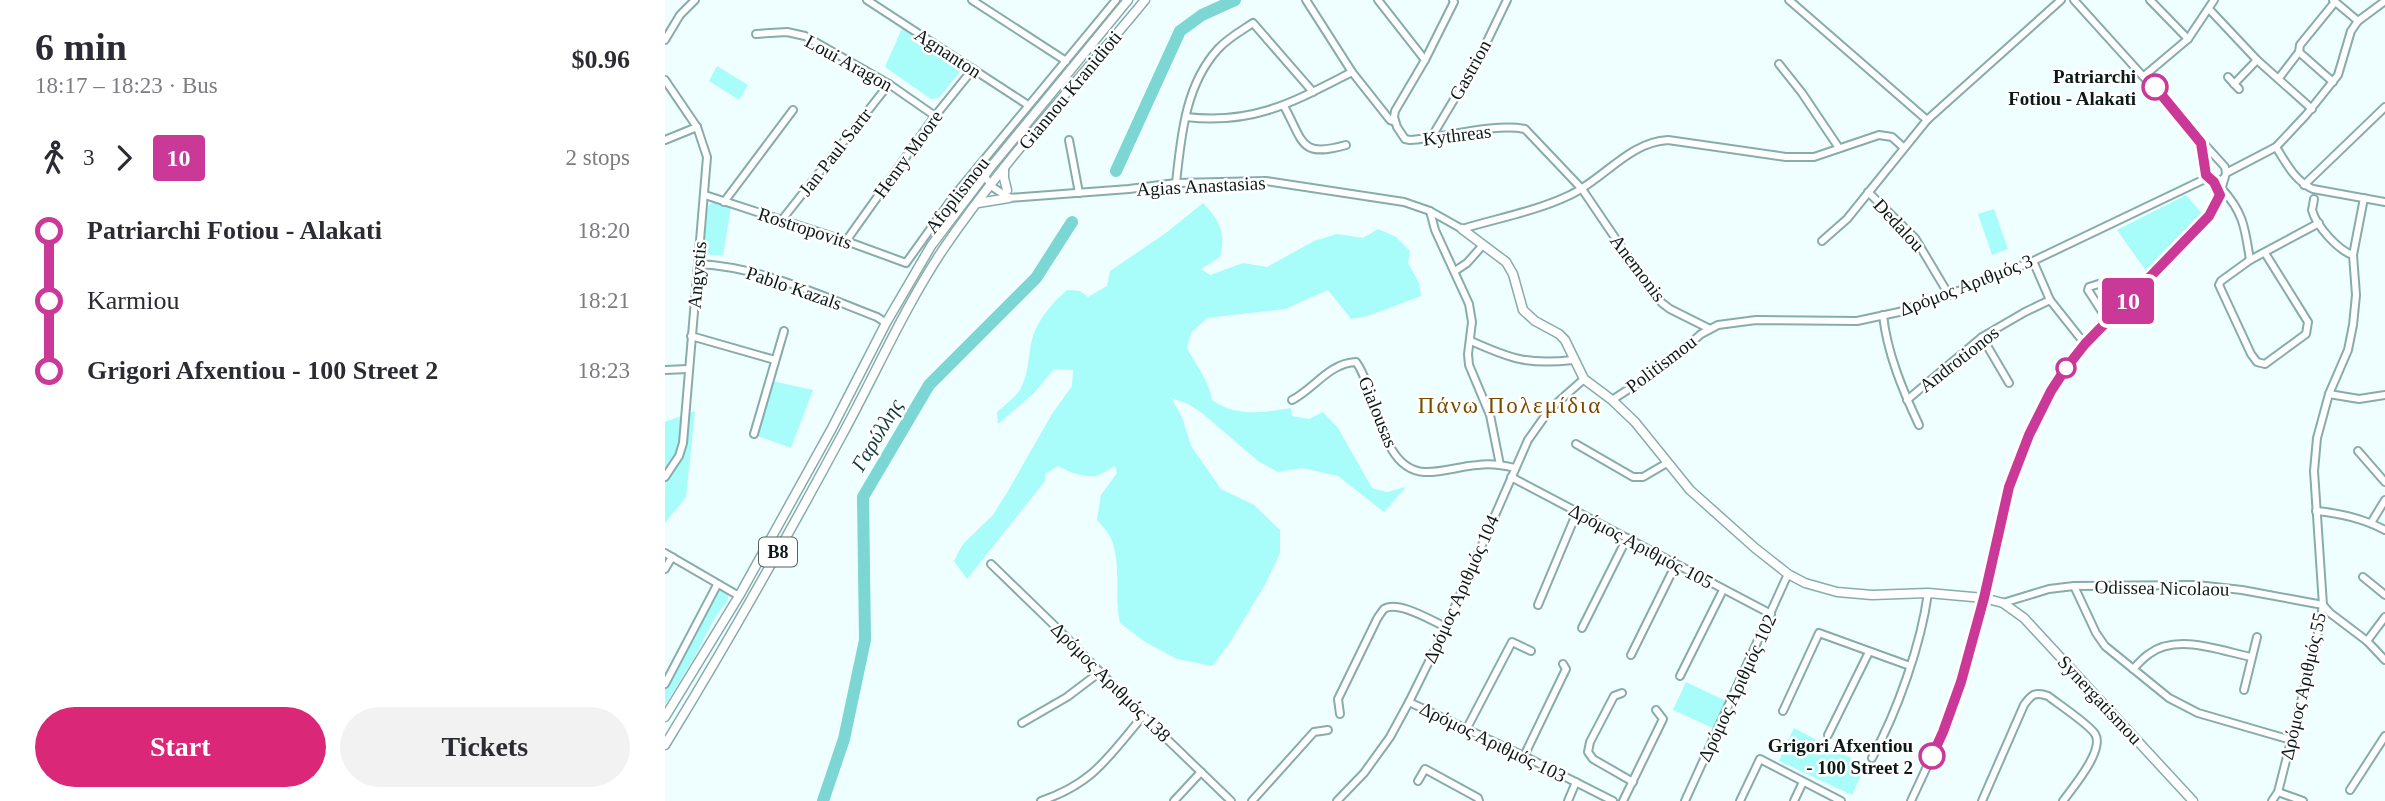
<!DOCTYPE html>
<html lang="en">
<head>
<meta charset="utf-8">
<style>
	:root { --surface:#fff; --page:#f2f2f3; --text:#2b2b33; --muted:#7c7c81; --accent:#db2777 }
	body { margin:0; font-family:"Times New Roman",serif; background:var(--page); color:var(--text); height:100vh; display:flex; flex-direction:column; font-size:26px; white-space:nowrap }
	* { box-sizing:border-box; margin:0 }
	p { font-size:23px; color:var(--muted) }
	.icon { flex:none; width:38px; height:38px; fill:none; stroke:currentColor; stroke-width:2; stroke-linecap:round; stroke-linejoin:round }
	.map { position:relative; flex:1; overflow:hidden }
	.details { display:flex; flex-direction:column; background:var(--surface); width:665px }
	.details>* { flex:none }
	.badge { padding:0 14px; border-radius:5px; font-size:24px; line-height:46px }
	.map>.badge { position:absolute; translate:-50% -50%; box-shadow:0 0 0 4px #fff }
	.legs { display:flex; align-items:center; gap:10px; height:77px; padding:0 35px; font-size:23px }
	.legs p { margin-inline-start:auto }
	.summary { display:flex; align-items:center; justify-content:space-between; height:119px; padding:0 35px }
	h1 { font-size:38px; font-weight:700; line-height:52px }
	.button { display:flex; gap:14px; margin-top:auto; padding:14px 35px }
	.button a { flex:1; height:80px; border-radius:42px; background:var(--accent); color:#fff; font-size:28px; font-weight:700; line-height:80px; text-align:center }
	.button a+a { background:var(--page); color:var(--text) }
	ul { padding:0 35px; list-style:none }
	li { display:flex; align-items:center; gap:24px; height:70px; font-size:26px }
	li i { display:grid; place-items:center; width:10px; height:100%; margin:0 9px; background:currentColor }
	li i::after { content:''; width:18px; height:18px; margin:-9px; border:5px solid; border-radius:50%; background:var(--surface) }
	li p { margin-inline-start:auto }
	li:first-child i { background:linear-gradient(#0000 50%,currentColor 0) }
	li:last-child i { background:linear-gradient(currentColor 50%,#0000 0) }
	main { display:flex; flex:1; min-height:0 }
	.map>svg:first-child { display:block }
	.green { fill:#a8fcfa }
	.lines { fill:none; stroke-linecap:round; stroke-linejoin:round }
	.river { stroke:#7bd6d4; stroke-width:12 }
	.minor-casing { stroke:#87acab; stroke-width:10 }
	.major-casing { stroke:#87acab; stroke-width:11 }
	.minor { stroke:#fff; stroke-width:6 }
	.major { stroke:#fff; stroke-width:8 }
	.line-1-casing { stroke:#fff; stroke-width:16 }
	.line-1 { stroke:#ca3998; stroke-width:10 }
	.stop-1-dot { fill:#fff; stroke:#ca3998; stroke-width:3.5 }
	.labels { text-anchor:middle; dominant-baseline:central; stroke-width:5; stroke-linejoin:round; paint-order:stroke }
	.shield { fill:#fff; stroke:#545f5e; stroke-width:2 }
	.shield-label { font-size:18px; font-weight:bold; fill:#0b1a19 }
	.street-label { font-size:19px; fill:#0b1a19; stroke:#fff }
	.stop-label { font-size:19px; font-weight:bold; fill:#0b1a19; stroke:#fff; text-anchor:end }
	.water-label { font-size:21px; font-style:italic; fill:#103c3b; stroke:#fff }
	.quarter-label { font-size:23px; letter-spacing:2px; fill:#7a4c00; stroke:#fff }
</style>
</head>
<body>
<main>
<section class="details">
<div class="summary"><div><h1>6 min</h1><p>18:17 – 18:23 · Bus</p></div><b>$0.96</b></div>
<div class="legs"><svg class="icon" aria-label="walk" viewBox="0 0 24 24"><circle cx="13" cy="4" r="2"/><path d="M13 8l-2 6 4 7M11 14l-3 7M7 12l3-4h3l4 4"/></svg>3<svg class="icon" aria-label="forward" viewBox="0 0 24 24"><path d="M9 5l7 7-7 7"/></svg><b class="badge" style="background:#ca3998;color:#fff">10</b><p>2 stops</p></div>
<ul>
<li><i style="color:#ca3998"></i><b>Patriarchi Fotiou - Alakati</b><p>18:20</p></li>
<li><i style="color:#ca3998"></i><span>Karmiou</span><p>18:21</p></li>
<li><i style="color:#ca3998"></i><b>Grigori Afxentiou - 100 Street 2</b><p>18:23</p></li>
</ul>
<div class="button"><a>Start</a><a>Tickets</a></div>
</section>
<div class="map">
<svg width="1720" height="801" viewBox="0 0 1720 801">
	<rect width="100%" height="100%" fill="#effefe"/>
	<g class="green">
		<polygon points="238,26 296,62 296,70 274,98 266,99 220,67"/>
		<polygon points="52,66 83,85 74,100 44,81"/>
		<polygon points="1521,195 1539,216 1484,275 1452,230"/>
		<polygon points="49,201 54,201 66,207 58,255 45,255 39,250 43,206"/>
		<path d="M538 203C555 221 561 233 555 257L536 269 545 275 578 263 602 267 649 241 672 234 698 238 713 229 731 237 745 251 743 263 754 283 756 296 703 316 686 319 663 290 620 309 542 318 526 333 522 348C531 366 544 380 547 400 571 417 598 413 626 408L627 416 644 419 658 412 673 428 707 488 722 492 741 487 719 512 673 476 637 468 613 472 593 461 537 413 523 404 506 398 517 417 526 446 556 489 589 505 615 530V553L601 583 564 644 547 666 512 659 480 642 455 623C449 597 456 570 448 544 446 535 438 527 432 520L436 495 452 473 450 466C445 468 439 473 434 475 422 479 403 472 393 466L380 474V481L302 579 289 561 298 544 328 515 343 491 387 414 407 386 408 370 389 369 369 393 333 424 332 412C340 405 351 397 356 388 362 376 363 363 365 350 368 325 384 306 402 290L415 291 423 297 442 286 445 271 501 233Z"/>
		<polygon points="1329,209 1343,249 1327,255 1313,214"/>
		<polygon points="107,381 148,390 126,448 90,435"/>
		<polygon points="30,411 21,497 0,523 0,422"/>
		<polygon points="55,589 63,594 63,600 49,619 29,658 0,705 0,688"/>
		<polygon points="1021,682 1061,701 1048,728 1008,710"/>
		<polygon points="1129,728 1186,758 1184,764 1198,771 1187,795 1114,761"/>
	</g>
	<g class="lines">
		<g class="river">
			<polyline points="451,171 515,31 537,15 570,0"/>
			<polyline points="158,801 179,739 200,640 198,497 264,385 371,278 407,222"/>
		</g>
		<defs>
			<g id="minor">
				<polyline points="202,0 363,105"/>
				<polyline points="307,0 401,61"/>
				<polyline points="641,0 687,72 725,120 730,122"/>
				<polyline points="713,0 760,60"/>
				<path d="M788 0 789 2 760 60 730 111 729 117 732 127 740 139 745 140C779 138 827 123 860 129L917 189 976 276 997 303 1005 309 1045 329"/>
				<polyline points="1124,0 1262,120"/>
				<polyline points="1485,0 1523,39"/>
				<polyline points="1668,0 1693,21"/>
				<polyline points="1544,9 1592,60 1647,109"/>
				<polyline points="91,34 122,32 140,36 224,84 270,116"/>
				<polyline points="0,40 15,15 30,0"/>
				<polyline points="1634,52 1668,82"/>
				<polyline points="1114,64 1137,93 1174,148"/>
				<polyline points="1479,76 1523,39 1549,0"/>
				<polyline points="1563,77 1574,89"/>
				<polyline points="1614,78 1634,52 1635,45 1670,2"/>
				<polyline points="0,80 32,127 42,157 18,443 14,456 0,477"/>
				<polyline points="1569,84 1592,60"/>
				<path d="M619 106C639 143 635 158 681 145"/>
				<path d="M521 117C589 125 628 102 687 72"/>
				<polyline points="766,138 815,56 842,0"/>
				<polyline points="0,140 32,127"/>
				<polyline points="404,140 414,193"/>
				<polyline points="1536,145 1542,178 1552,183 1559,178"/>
				<path d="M1611 147C1621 163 1630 181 1648 189L1720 202"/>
				<polyline points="1561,173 1611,147 1641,115 1673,75 1686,31 1693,21 1720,1"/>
				<path d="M320 176 326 186 344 198 464 189 511 183 601 181 739 202 765 211 797 229C833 218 872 211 905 195 939 179 964 142 1003 140L1121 157H1149L1214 135 1227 137 1239 148"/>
				<path d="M511 183C516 137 520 85 553 49 563 38 576 31 588 23L648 92"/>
				<polyline points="1639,185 1720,107"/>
				<path d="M1557 189C1579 213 1580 229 1585 260"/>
				<polyline points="1203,192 1250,238 1284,295"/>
				<polyline points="40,195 181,241 241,263 289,196 451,0"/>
				<path d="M1649 199C1649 200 1647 210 1647 210 1651 226 1674 251 1688 255"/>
				<polyline points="59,202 128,110"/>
				<polyline points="765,211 770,230 804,304 807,322 803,354 804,365 825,415 835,465"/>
				<polyline points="116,221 224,84"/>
				<polyline points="181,241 270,116 308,69"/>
				<polyline points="1157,241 1182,219 1262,120 1396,0"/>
				<polyline points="1600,253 1643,322 1641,334 1600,364 1592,362 1586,354 1554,285 1556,281 1585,260 1654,223"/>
				<polyline points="1368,261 1385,300 1420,344"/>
				<path d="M34 264C95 267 155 295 212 317L221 323"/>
				<polyline points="790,271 802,263 818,245"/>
				<path d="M1218 315C1222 353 1238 391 1254 425"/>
				<polyline points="1443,321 1423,290 1424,287 1440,282 1457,306"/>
				<polyline points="26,336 110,360"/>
				<polyline points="1317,337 1344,383"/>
				<path d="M806 341C846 359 863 365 908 360"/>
				<polyline points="0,370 23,369"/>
				<polyline points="1664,394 1694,399 1720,395"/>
				<path d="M627 400C649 389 664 363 691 362 712 390 714 469 759 472 777 473 795 466 813 465 825 463 838 465 850 468"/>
				<polyline points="947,400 1001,365 1036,334 1053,325 1091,320 1192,321 1234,312 1296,290 1368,261 1542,178"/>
				<polyline points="1242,400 1317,337 1360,312 1385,300"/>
				<polyline points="89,434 119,331"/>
				<polyline points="911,444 968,477 978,477 1002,463"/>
				<polyline points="1693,451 1720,482"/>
				<polyline points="846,477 1106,614"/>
				<path d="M1651 511C1674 513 1699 519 1720 530"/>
				<polyline points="1706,523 1720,500"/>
				<polyline points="0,553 74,596"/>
				<polyline points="326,564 392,628 478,716 566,801"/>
				<polyline points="0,569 7,557"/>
				<polyline points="1698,577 1720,595"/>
				<polyline points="1409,586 1431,633 1440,646 1504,698 1533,713 1626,740"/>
				<polyline points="1338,603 1384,589 1409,586 1532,585 1577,590 1658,605 1665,613 1702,641 1720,660"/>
				<polyline points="873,605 912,512"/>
				<polyline points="917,628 962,538"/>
				<polyline points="1702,641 1720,617"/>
				<polyline points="966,655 1011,564"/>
				<path d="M1468 669C1473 664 1478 658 1484 654 1512 633 1556 651 1586 657"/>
				<polyline points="1015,676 1058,590"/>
				<polyline points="0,684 52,585"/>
				<polyline points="1579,690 1592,637"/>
				<polyline points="957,693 949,696 925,742 923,752 928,759 968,782"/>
				<polyline points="744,702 859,756 948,801"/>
				<polyline points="1118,711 1154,633 1245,666"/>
				<path d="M675 714 673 699 712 619C713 617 718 610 719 609 733 600 767 621 781 627"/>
				<polyline points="357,723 402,697 435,672"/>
				<polyline points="802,728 847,642 866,651"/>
				<polyline points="1163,735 1204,652"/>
				<polyline points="859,756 901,669 898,664"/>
				<path d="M1207 758C1232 712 1256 645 1263 593"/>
				<polyline points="753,781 760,769 813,798 814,801"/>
				<polyline points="1685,790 1720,736"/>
				<polyline points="1613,792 1638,801"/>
				<path d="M376 801C429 783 443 757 478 716"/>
				<polyline points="509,801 536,772"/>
				<polyline points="587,801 649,732 663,730"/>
				<polyline points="672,801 699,773 725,737 744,702 781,627 863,440 885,409 919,379"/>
				<polyline points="903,801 911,782"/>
				<polyline points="958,801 998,719 991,710"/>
				<polyline points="1020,801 1123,574"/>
				<polyline points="1075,801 1095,759 1176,801"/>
				<polyline points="1129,801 1138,782"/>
				<polyline points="1246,801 1278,732 1296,682 1319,598 1344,487 1364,435 1386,391 1401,368 1420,344 1544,216 1553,201 1561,173 1560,167 1409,0"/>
				<path d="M1317 801 1359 705C1366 695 1370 691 1383 696 1392 703 1425 725 1430 734 1440 750 1408 787 1398 801"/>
				<polyline points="1607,801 1613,792 1651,643 1658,605 1649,471 1652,438 1664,394 1683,350 1688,325 1691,295 1688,255 1699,198"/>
			</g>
			<g id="major">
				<polyline points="339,168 339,178 342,190"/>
				<polyline points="313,203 344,198"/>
				<polyline points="797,229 841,262 848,274 858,310 870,321 894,334 900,340 919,379 947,400 970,422 1025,490 1090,548 1123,574 1140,583 1172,592 1207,595 1263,593 1319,598 1338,603 1359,618 1528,801"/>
				<polyline points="0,717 74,596 166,430 221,323 266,246 325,168 463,0"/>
				<path d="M0 745C62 644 120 541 176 437 210 375 238 310 277 251 337 162 412 83 480 0"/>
			</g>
		</defs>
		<use href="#minor" class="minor-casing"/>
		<use href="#major" class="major-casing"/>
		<use href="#minor" class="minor"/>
		<use href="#major" class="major"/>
	</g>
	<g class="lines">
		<defs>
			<polyline id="line-1" points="1267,756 1278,732 1296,682 1319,598 1344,487 1364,435 1386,391 1401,368 1420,344 1544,216 1555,195 1549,182 1541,175 1536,143 1490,87"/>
		</defs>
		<use href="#line-1" class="line-1-casing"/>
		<use href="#line-1" class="line-1"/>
	</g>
	<g class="stop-1-dot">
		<circle cx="1490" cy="87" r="12"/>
		<circle cx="1401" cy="368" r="9"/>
		<circle cx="1267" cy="756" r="12"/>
	</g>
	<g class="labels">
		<rect class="shield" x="94" y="537.5" width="38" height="29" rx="5"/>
		<g class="shield-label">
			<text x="113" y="552">B8</text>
		</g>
		<g class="street-label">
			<text transform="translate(283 53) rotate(33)">Agnanton</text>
			<text transform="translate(184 63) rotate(29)">Loui Aragon</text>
			<text transform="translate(805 70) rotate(-61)">Gastrion</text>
			<text transform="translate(405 90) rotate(-50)">Giannou Kranidioti</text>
			<text transform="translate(792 135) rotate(-7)">Kythreas</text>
			<text transform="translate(170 152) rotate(-52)">Jan Paul Sartr</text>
			<text transform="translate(243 154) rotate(-54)">Henry Moore</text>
			<text transform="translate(536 186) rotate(-3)">Agias Anastasias</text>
			<text transform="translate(292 195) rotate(-52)">Afoplismou</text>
			<text transform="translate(1234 225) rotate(47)">Dedalou</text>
			<text transform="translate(140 228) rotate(18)">Rostropovits</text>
			<text transform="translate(973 268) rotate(53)">Anemonis</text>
			<text transform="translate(32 275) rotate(-85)">Angystis</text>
			<text transform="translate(1301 285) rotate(-21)">Δρόμος Αριθμός 3</text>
			<text transform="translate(129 288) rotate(19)">Pablo Kazals</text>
			<text transform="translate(1294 359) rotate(-38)">Androtionos</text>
			<text transform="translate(996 364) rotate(-37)">Politismou</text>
			<text transform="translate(713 412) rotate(68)">Gialousas</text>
			<text transform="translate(976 546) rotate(28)">Δρόμος Αριθμός 105</text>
			<text transform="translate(1497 588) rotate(1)">Odissea Nicolaou</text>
			<text transform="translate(796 589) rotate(-66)">Δρόμος Αριθμός 104</text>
			<text transform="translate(446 682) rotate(45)">Δρόμος Αριθμός 138</text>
			<text transform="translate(1638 686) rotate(-77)">Δρόμος Αριθμός 55</text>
			<text transform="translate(1072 688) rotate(-65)">Δρόμος Αριθμός 102</text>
			<text transform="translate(1435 700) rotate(47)">Synergatismou</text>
			<text transform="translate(828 742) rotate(26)">Δρόμος Αριθμός 103</text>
		</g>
		<g class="stop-label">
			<text x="1471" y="76">Patriarchi<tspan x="1471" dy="22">Fotiou - Alakati</tspan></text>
			<text x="1248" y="745">Grigori Afxentiou<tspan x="1248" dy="22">- 100 Street 2</tspan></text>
		</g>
		<g class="water-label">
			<text transform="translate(212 435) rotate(-59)">Γαρύλλης</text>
		</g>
		<g class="quarter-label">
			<text x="845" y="405">Πάνω Πολεμίδια</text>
		</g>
	</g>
</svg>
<b class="badge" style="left:1463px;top:301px;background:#ca3998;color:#fff">10</b>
</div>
</main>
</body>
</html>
